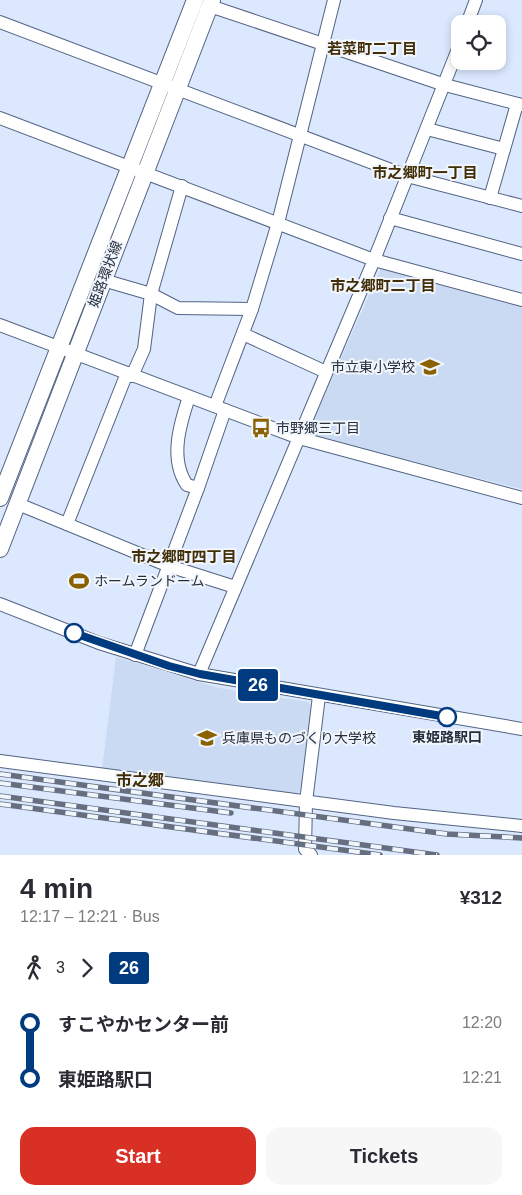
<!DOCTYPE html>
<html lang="en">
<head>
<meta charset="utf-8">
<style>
	:root { --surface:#fff; --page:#f7f7f7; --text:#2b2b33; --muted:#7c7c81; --accent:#d93025 }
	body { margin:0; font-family:Arial,"Noto Sans JP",sans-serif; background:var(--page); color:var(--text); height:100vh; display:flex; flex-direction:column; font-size:19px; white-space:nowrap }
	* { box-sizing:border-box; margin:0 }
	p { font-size:16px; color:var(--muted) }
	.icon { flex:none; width:28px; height:28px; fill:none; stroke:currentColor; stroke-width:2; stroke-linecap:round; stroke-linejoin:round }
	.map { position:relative; height:855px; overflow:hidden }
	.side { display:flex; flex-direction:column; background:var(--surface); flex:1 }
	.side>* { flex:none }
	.badge { padding:0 10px; border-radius:4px; font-size:18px; line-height:32px }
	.fabs { position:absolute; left:451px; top:15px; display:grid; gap:10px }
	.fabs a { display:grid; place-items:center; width:55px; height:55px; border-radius:10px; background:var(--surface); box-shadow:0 2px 8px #0003; font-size:25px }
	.map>.badge { position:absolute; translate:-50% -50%; box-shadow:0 0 0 2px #fff }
	.legs { display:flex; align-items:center; gap:8px; height:55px; padding:0 20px; font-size:16px }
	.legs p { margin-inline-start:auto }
	.head { display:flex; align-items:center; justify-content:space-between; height:85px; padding:0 20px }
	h1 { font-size:28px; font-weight:800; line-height:38px }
	.action { display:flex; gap:10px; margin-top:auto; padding:10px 20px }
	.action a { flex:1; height:58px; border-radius:15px; background:var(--accent); color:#fff; font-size:20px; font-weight:800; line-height:58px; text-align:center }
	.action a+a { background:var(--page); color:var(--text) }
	ul { padding:0 20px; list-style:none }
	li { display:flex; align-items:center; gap:18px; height:55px; font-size:19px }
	li i { display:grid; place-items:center; width:8px; height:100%; margin:0 6px; background:currentColor }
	li i::after { content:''; width:12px; height:12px; margin:-6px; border:4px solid; border-radius:50%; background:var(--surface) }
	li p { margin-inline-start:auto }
	li:first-child i { background:linear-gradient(#0000 50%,currentColor 0) }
	li:last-child i { background:linear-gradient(currentColor 50%,#0000 0) }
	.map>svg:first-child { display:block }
	.built { fill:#cadaf2 }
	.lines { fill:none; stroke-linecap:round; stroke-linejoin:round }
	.minor-casing { stroke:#526483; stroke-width:14 }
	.major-casing { stroke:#526483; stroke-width:18 }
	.minor { stroke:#fff; stroke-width:12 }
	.major { stroke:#fff; stroke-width:16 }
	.rail-casing { stroke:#656f80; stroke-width:5.5 }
	.rail { stroke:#f1f5fc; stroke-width:4; stroke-dasharray:11; stroke-linecap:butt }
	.line-1-casing { stroke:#fff; stroke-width:11 }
	.line-1 { stroke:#003b80; stroke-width:8 }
	.stop-1-dot { fill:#fff; stroke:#003b80; stroke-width:2.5 }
	.labels { text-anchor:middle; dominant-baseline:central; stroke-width:4; stroke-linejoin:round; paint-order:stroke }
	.street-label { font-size:14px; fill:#262e3c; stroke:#f1f5fc }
	.poi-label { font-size:14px; fill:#262e3c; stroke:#f1f5fc; text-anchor:start }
	.stop-label { font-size:14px; font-weight:bold; fill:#262e3c; stroke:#f1f5fc }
	.neighbourhood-label { font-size:15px; font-weight:bold; fill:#412e06; stroke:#f1f5fc }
	.quarter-label { font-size:16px; font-weight:bold; fill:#412e06; stroke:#f1f5fc }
</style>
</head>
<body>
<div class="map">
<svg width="522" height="855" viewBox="0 0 522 855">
	<rect width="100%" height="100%" fill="#dbe8fe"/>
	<g class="built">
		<polygon points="381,268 522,305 522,489 311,435 310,428"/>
		<polygon points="116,657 219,688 308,702 312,707 301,790 297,794 102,769"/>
	</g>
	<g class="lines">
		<defs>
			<g id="minor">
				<polyline points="210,6 445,85 522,105"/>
				<polyline points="0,22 407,176 522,206"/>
				<polyline points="467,24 476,0"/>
				<polyline points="0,118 374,260 522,300"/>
				<polyline points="427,129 504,149"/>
				<polyline points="490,198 517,104"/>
				<polyline points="390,218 522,254"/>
				<polyline points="103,280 151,294 178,308 252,309"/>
				<polyline points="0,325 299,438 522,498"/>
				<polyline points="243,334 326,372"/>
				<polyline points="132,376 144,349 151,294 182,186"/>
				<path d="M189 397C180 424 169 459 187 485L198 488"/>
				<polyline points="215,406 252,309 278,223 334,0"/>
				<polyline points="18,504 169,566 235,587"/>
				<polyline points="67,524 127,373"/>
				<polyline points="0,604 99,643 199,674 522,729"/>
				<polyline points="135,655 198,488 225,410"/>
				<polyline points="199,674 374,260 460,44"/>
				<polyline points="0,761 394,813 522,826"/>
				<polyline points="311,855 305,849 306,802 319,696"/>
			</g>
			<g id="major">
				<polyline points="0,498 195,0"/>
				<polyline points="0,549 212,0"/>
			</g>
		</defs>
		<use href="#minor" class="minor-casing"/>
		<use href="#major" class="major-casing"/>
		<use href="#minor" class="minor"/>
		<use href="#major" class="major"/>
		<defs>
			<g id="rail">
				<polyline points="0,774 447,834 522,838"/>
				<polyline points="0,783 231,813"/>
				<polyline points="0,796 437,855"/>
				<polyline points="0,804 380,855"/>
			</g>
		</defs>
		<use href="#rail" class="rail-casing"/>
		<use href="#rail" class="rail"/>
	</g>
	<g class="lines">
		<defs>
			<polyline id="line-1" points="74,633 169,666 200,674 447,717"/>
		</defs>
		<use href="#line-1" class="line-1-casing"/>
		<use href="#line-1" class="line-1"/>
	</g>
	<defs>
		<symbol id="school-bare" viewBox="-9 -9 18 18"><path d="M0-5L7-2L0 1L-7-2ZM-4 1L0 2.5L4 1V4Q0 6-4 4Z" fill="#896100" stroke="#f1f5fc" stroke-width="2.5" paint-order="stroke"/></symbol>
		<symbol id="bus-bare" viewBox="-9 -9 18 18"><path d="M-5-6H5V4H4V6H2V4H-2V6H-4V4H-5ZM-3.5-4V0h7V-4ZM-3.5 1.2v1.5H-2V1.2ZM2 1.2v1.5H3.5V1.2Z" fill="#896100" stroke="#f1f5fc" stroke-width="2.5" paint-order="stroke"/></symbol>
		<symbol id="stadium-bare" viewBox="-9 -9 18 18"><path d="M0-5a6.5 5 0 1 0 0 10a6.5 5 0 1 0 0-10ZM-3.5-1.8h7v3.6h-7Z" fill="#896100" stroke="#f1f5fc" stroke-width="2.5" paint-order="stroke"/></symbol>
		<symbol id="university-bare" viewBox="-9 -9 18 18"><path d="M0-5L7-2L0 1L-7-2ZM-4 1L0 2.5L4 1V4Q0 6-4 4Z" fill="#896100" stroke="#f1f5fc" stroke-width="2.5" paint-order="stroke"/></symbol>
	</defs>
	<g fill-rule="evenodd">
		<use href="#school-bare" x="416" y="353" width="28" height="28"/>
		<use href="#bus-bare" x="247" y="414" width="28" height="28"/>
		<use href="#stadium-bare" x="65" y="567" width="28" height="28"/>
		<use href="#university-bare" x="193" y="724" width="28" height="28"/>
	</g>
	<g class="stop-1-dot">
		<circle cx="74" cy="633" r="9"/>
		<circle cx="447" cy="717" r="9"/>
	</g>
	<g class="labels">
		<g class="street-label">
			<text transform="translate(105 274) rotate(-69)">姫路環状線</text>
		</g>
		<g class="poi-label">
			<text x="415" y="367" text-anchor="end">市立東小学校</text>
			<text x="276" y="428">市野郷三丁目</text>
			<text x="94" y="581">ホームランドーム</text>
			<text x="222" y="738">兵庫県ものづくり大学校</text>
		</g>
		<g class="stop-label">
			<text x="447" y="737">東姫路駅口</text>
		</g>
		<g class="neighbourhood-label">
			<text x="372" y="48">若菜町二丁目</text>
			<text x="425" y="172">市之郷町一丁目</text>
			<text x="383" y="285">市之郷町二丁目</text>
			<text x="184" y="556">市之郷町四丁目</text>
		</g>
		<g class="quarter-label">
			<text x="140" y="780">市之郷</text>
		</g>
	</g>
</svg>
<div class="fabs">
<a><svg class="icon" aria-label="locate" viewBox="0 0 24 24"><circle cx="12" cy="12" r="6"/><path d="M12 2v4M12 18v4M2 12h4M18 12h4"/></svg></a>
</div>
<b class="badge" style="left:258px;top:685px;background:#003b80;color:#fff">26</b>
</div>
<section class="side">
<div class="head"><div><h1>4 min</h1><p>12:17 – 12:21 · Bus</p></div><b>¥312</b></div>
<div class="legs"><svg class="icon" aria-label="walk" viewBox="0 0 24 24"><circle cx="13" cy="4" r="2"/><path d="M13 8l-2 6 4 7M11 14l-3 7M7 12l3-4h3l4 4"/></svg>3<svg class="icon" aria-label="forward" viewBox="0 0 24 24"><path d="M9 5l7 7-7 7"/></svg><b class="badge" style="background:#003b80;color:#fff">26</b></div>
<ul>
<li><i style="color:#003b80"></i><b>すこやかセンター前</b><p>12:20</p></li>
<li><i style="color:#003b80"></i><b>東姫路駅口</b><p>12:21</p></li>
</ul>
<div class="action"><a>Start</a><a>Tickets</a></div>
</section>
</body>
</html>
